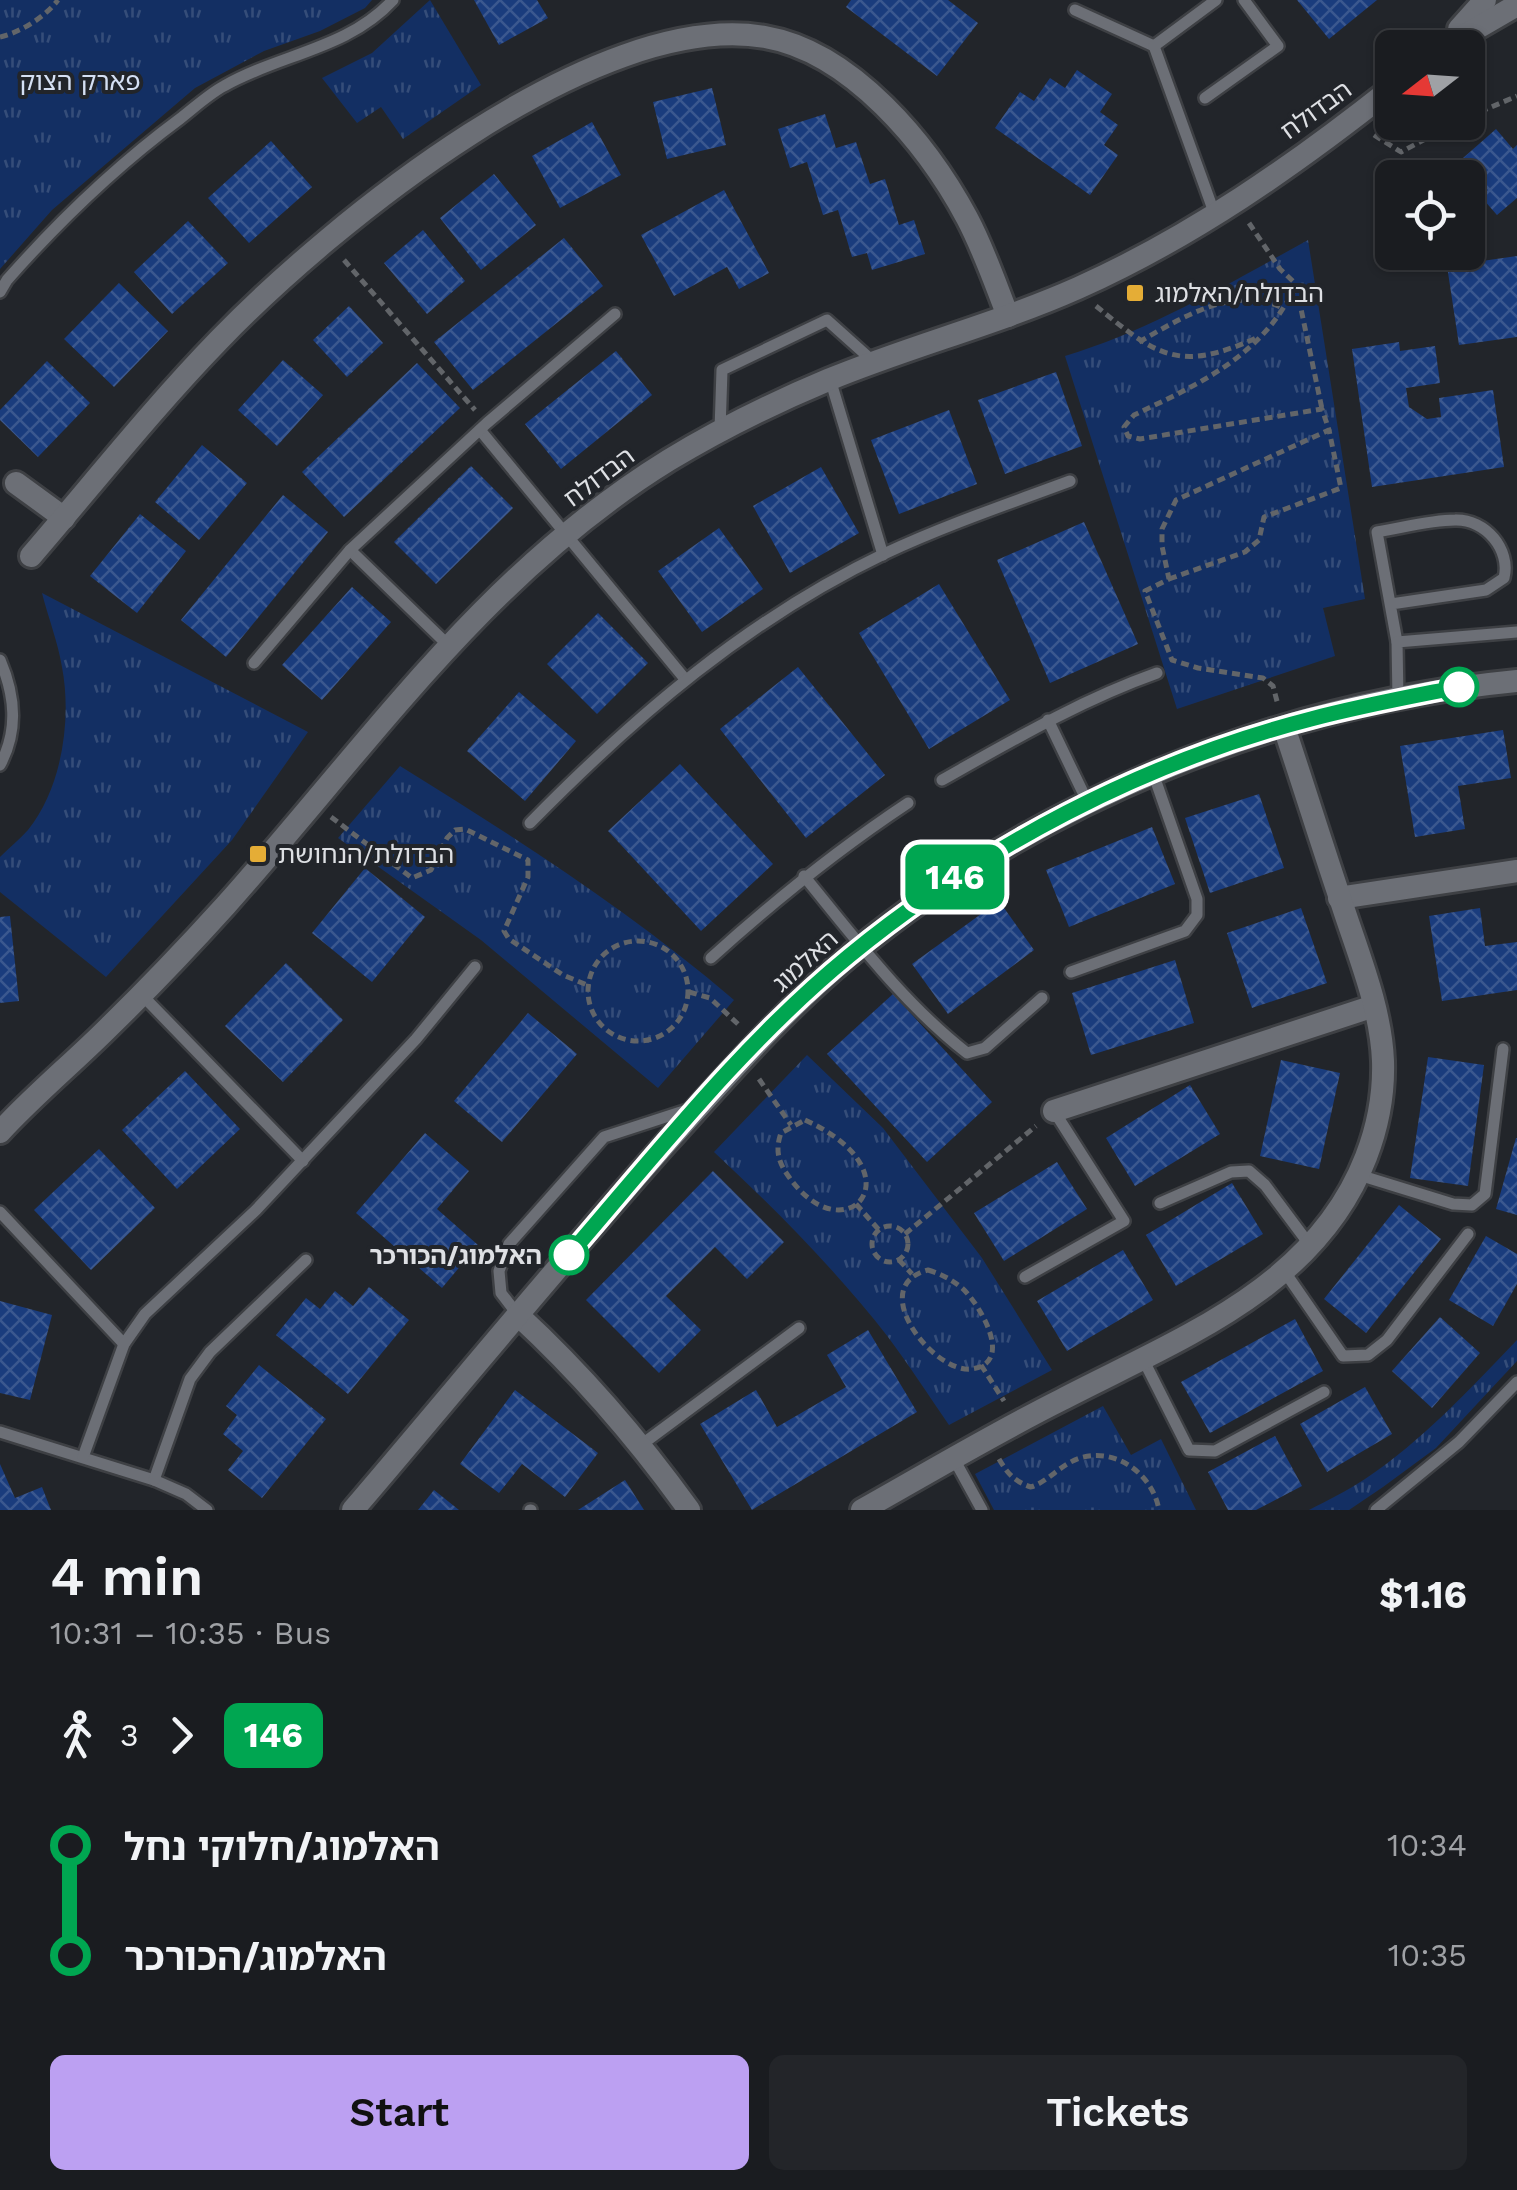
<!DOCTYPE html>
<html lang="en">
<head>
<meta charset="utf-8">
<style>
	:root { --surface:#1a1c20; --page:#232529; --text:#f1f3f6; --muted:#9fa1a5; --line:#383a3e; --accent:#bca0f2 }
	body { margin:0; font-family:"Work Sans","Noto Sans Hebrew",sans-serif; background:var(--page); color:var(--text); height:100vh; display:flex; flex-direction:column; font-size:38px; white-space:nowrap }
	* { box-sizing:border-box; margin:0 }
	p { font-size:32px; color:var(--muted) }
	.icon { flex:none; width:55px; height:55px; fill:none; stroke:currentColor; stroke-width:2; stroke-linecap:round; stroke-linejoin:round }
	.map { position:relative; height:1510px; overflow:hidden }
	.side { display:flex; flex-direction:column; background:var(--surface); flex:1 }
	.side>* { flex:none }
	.badge { padding:0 20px; border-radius:15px; font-size:35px; line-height:65px }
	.needle { width:65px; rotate:253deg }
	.tools { position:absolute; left:1375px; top:30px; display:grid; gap:20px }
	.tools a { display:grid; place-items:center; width:110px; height:110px; border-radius:15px; background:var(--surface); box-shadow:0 2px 8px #0004,0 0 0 2px var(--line); font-size:50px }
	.map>.badge { position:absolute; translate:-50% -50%; box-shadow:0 0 0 5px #fff }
	.legs { display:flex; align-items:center; gap:15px; height:110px; padding:0 50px; font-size:32px }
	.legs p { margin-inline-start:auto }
	.head { display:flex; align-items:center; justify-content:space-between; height:170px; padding:0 50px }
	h1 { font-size:55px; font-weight:600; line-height:75px }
	.button { display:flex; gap:20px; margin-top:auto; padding:20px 50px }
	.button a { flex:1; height:115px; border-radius:15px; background:var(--accent); color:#111; font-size:40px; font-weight:600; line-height:115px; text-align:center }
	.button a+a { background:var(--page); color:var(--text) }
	ul { padding:0 50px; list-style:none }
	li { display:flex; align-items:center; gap:35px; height:110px; font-size:38px }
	li i { display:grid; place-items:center; width:15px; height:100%; margin:0 12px; background:currentColor }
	li i::after { content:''; width:25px; height:25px; margin:-12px; border:8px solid; border-radius:50%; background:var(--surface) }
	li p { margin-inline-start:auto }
	li:first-child i { background:linear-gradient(#0000 50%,currentColor 0) }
	li:last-child i { background:linear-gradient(currentColor 50%,#0000 0) }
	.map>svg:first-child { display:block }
	.park { fill:url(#park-tufts) }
	.building { fill:url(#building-cross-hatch) }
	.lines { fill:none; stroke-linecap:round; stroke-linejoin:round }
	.service-casing { stroke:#3e4044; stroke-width:16 }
	.minor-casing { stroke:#3e4044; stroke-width:28 }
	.path { stroke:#626569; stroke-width:5; stroke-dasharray:8 5; stroke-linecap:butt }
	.service { stroke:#6c6f76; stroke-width:11 }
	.minor { stroke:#6c6f76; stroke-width:22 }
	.line-1-casing { stroke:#fff; stroke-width:22 }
	.line-1 { stroke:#00a651; stroke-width:15 }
	.poi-dot { fill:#e5ad36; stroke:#22252a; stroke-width:4 }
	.stop-1-dot { fill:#fff; stroke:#00a651; stroke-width:5 }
	.labels { text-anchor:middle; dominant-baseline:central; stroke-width:8; stroke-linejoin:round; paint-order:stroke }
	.park-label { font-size:25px; fill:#d5e0f3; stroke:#22252a }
	.street-label { font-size:25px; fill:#dee0e4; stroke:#22252a }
	.poi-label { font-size:25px; fill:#dee0e4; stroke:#22252a; text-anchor:start }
	.stop-label { font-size:25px; font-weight:bold; fill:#dee0e4; stroke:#22252a; text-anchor:end }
</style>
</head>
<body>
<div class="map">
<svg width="1517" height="1510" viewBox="0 0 1517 1510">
	<defs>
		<pattern id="park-tufts" width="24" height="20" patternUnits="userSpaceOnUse" patternTransform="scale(2.5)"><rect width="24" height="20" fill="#132f63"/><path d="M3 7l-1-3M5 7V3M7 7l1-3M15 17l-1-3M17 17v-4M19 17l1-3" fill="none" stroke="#354d79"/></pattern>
		<pattern id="building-cross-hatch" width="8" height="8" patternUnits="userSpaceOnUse" patternTransform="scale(2.5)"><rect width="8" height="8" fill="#1a3c7d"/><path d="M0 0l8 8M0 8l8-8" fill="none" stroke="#3b588f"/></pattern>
	</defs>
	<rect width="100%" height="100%" fill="#22252a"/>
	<g class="park">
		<polygon points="0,0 372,0 365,8 320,31 264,51 195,88 52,210 0,269"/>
		<polygon points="430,0 481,85 403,139 381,107 357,123 322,78 372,53"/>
		<path d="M1308 240 1365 599 1323 608 1335 656 1177 709 1065 356C1151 330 1230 283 1308 240Z"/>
		<path d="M42 593 308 732 232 840 106 977 0 892V857C9 848 20 839 28 830 62 788 72 719 62 667 58 642 48 617 42 593Z"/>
		<path d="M400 766C516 838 630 911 734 1000L658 1088 481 940 338 838Z"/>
		<path d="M807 1055 883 1128 982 1258 1052 1370 949 1425C929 1396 909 1365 888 1337 836 1270 775 1209 714 1152Z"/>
		<path d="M1517 1340V1361L1436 1448 1383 1487 1349 1510H1309C1328 1500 1347 1491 1365 1479 1422 1441 1470 1389 1517 1340Z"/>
		<polygon points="1103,1406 1131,1455 1161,1439 1196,1510 994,1510 975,1474"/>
	</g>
	<g class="building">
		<polygon points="474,0 537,0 548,18 499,45"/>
		<polygon points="851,0 948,0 978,23 937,76 846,7"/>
		<polygon points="1297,0 1377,0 1329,39"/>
		<polygon points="1077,70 1112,94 1100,112 1118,125 1104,145 1118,155 1090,195 995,128 1020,92 1034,101 1050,78 1065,88"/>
		<polygon points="712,88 726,145 667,159 653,102"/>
		<polygon points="825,114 836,148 856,142 870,184 885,179 899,225 914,220 925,254 872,270 867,253 852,257 838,210 823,215 807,162 790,168 778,129"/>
		<polygon points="592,122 621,175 560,208 532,156"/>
		<polygon points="1496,129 1513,149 1517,145 1517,198 1497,215 1454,166"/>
		<polygon points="271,141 312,187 249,243 208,198"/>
		<polygon points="494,174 536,225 481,270 440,218"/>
		<polygon points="724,190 769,273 739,289 727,267 674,296 641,235"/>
		<polygon points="188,221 228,263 172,314 134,272"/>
		<polygon points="423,230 465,281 427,314 384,263"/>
		<polygon points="564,238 603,286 473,390 434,342"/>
		<polygon points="1517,256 1517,337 1459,345 1447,266"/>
		<polygon points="119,283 168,331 114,387 64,339"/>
		<polygon points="349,306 383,343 347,377 313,340"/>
		<polygon points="1399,342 1400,351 1435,346 1440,383 1406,388 1409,407 1427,419 1441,417 1439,398 1493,390 1504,467 1372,487 1352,349"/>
		<polygon points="616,351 652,395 561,469 525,424"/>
		<polygon points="283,360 323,395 277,446 238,410"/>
		<polygon points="47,361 90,403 38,457 0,420 0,410"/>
		<polygon points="417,363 460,408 344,517 302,472"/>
		<polygon points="1056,372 1082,446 1005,474 978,400"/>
		<polygon points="949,410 977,484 899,514 871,440"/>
		<polygon points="202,445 247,483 199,540 155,502"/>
		<polygon points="471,466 513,508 436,584 394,542"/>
		<polygon points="821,467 859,533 790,573 753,506"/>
		<polygon points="283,495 328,532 226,657 181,620"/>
		<polygon points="140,514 186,551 137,613 90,576"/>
		<polygon points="1084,522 1138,644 1050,683 997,560"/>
		<polygon points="719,528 763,589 702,632 658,571"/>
		<polygon points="939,584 1010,700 929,749 859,633"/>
		<polygon points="352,587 391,622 322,700 282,665"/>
		<polygon points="598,613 648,663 597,714 547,664"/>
		<polygon points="798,667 885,775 806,838 720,729"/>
		<polygon points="519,692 576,741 525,801 467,751"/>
		<polygon points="1503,730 1511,778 1458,786 1465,829 1415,837 1400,746"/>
		<polygon points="680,764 773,864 701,931 608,831"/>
		<polygon points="1259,794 1284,868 1210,893 1185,818"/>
		<polygon points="1152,827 1175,884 1069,927 1046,870"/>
		<polygon points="365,868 425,917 372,982 312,933"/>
		<polygon points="999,901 1034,950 948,1014 912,964"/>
		<polygon points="1301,908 1327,983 1252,1008 1227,933"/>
		<polygon points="1480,908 1485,946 1517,942 1517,990 1442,1001 1429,916"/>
		<polygon points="10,916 19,1001 0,1003 0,917"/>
		<polygon points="1175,960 1194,1023 1091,1055 1072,993"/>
		<polygon points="286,963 343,1020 283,1082 225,1026"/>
		<polygon points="893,994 992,1102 927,1162 827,1054"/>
		<polygon points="528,1013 577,1054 502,1142 454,1101"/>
		<polygon points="1428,1057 1484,1065 1468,1186 1410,1178"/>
		<polygon points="1281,1060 1340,1073 1319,1169 1260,1156"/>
		<polygon points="185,1071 240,1129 177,1189 122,1130"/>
		<polygon points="1190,1085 1220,1134 1135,1186 1106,1138"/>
		<polygon points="425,1133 469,1171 437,1209 478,1245 442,1288 356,1213"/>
		<polygon points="1516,1138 1517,1138 1517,1215 1496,1209"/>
		<polygon points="99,1149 155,1208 91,1270 34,1210"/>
		<polygon points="1057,1162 1087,1209 1004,1261 974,1213"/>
		<polygon points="713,1171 784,1242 747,1279 715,1247 666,1296 701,1330 659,1373 586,1300"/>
		<polygon points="1232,1183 1263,1234 1176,1286 1146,1235"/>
		<polygon points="1399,1205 1441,1239 1366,1333 1324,1299"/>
		<polygon points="1486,1236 1517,1254 1517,1284 1493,1326 1449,1300"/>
		<polygon points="1123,1250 1153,1300 1067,1351 1037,1301"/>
		<polygon points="369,1287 409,1320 348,1394 276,1335 306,1298 320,1309 335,1291 353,1306"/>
		<polygon points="0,1301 52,1315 30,1400 0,1393"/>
		<polygon points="1440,1317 1480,1353 1432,1408 1392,1371"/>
		<polygon points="1295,1319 1323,1371 1210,1433 1181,1382"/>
		<polygon points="868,1330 917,1412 752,1510 700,1424 756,1390 777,1427 846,1387 827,1355"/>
		<polygon points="259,1365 326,1419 262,1498 228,1470 243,1451 223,1434 237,1415 226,1406"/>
		<polygon points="1365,1387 1392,1434 1327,1472 1300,1424"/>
		<polygon points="515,1390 598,1453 565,1497 522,1464 499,1493 460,1464"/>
		<polygon points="1275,1436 1302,1486 1256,1510 1228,1510 1208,1472"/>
		<polygon points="0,1464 15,1498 42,1487 51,1510 0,1510"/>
		<polygon points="625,1480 644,1510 578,1510"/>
		<polygon points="434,1490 459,1510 418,1510"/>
	</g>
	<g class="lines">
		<defs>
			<g id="service">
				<polyline points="1075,10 1154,46"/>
				<polyline points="1205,98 1278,46 1244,0"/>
				<polyline points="1215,215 1154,46 1216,0"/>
				<path d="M0 292 7 280C60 220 116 166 181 118 195 107 209 94 224 86 280 54 348 49 393 0"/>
				<polyline points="830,379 883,555"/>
				<polyline points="480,430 685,679"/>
				<polyline points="720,430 722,370 827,320 875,363"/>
				<polyline points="350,550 448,645"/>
				<path d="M1391 604 1486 590 1504 578C1511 550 1486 519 1455 520 1430 520 1402 528 1377 532L1397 642"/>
				<path d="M0 660C15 695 19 730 0 765"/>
				<polyline points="254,663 350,550 487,423 615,314"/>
				<polyline points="1398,699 1397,642 1517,632"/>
				<polyline points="1048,720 1088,803"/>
				<path d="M942 780C1013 740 1081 700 1157 673"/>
				<path d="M530 823C636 715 748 619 886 553 946 525 1008 504 1070 481"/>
				<path d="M804 876C854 937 904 1004 967 1053L985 1048 1042 998"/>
				<path d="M711 958C774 901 837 850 908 803"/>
				<polyline points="1071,972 1185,931 1197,915 1197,899 1153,773"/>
				<polyline points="141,994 303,1161"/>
				<polyline points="1359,1175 1453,1204 1472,1205 1485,1194 1503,1049"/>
				<polyline points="1160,1203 1231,1172 1249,1171 1265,1185 1312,1248"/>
				<polyline points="0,1212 124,1344"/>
				<polyline points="1285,1272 1343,1356 1368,1355 1387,1340 1468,1234"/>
				<polyline points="1025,1277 1124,1221 1054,1111"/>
				<polyline points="518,1315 501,1293 499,1271 509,1244 604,1137 690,1109"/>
				<polyline points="1142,1357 1189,1450 1215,1451 1324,1392"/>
				<polyline points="0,1432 154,1480 186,1494 207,1510"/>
				<polyline points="641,1445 799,1328"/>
				<polyline points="83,1457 124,1344 145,1314 256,1210 416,1039 475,967"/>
				<polyline points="954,1459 982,1510"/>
				<polyline points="154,1480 190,1379 210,1352 306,1260"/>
				<polyline points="530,1510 531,1510"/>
				<polyline points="1376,1510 1459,1442 1517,1382"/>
			</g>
			<g id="minor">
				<polyline points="1459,29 1485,0"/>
				<polyline points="1443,48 1517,5"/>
				<polyline points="16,483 64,518"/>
				<path d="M31 556C93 484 153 408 219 340 331 224 595 8 765 37 852 52 928 145 967 218 984 250 995 283 1008 316"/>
				<polyline points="1339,898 1517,871"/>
				<polyline points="1054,1111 1374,1006"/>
				<path d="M0 1132C34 1095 73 1063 109 1027 149 988 188 947 226 905 367 747 484 574 669 460 720 429 773 403 828 380 910 346 997 324 1078 288 1192 237 1295 165 1392 88"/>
				<path d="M518 1315C583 1375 638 1439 689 1510"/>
				<path d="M353 1510C458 1387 560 1262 668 1141 725 1078 782 1012 848 957 1035 802 1275 704 1517 681"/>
				<path d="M862 1510C928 1473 993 1434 1061 1400 1178 1339 1315 1289 1366 1157 1378 1126 1384 1093 1383 1061 1381 1009 1359 956 1343 907 1323 848 1304 787 1284 727"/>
			</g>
		</defs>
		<use href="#service" class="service-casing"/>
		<use href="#minor" class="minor-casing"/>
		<g class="path">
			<path d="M0 37C21 32 45 17 58 0"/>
			<polyline points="1468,117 1517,96"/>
			<polyline points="1374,135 1401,152 1457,122"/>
			<path d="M1249 223 1280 269 1296 284C1265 355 1199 384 1134 415L1124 427 1128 436 1140 439 1322 409 1329 430 1176 500 1162 529V546L1169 579 1145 591 1172 660 1198 668 1263 678 1273 686 1278 705"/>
			<polyline points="344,260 475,410"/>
			<polyline points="1296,285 1322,409"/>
			<path d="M1096 306C1157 356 1179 373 1256 338"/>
			<path d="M1139 342C1183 317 1233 285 1283 308"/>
			<polyline points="1169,579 1245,552 1259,540 1264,517 1341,488 1329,430"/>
			<polyline points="331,817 412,878 431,870 447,838 455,830 465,829 528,860 528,877 504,931 509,939 563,975 587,985"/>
			<circle cx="638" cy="991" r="50"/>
			<polyline points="689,992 710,998 739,1025"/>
			<polyline points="759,1079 791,1125"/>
			<path d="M805 1120C922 1173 845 1257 789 1177 778 1162 775 1150 781 1133Z"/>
			<polyline points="856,1204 879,1230"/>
			<circle cx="890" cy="1244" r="18"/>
			<polyline points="905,1234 1036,1126"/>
			<polyline points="899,1260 912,1274"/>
			<path d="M928 1270C941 1274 951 1279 962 1288 979 1303 1016 1364 971 1369 933 1373 865 1286 928 1270Z"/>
			<polyline points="981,1365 1004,1401"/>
			<path d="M999 1459C1007 1473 1015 1482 1031 1487 1049 1481 1061 1464 1080 1458 1117 1447 1153 1475 1159 1510"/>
		</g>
		<use href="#service" class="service"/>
		<use href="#minor" class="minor"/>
	</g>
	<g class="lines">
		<defs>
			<path id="line-1" d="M569 1255C657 1153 744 1042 849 956 982 847 1143 762 1311 719 1360 706 1409 697 1459 687"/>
		</defs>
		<use href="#line-1" class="line-1-casing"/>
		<use href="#line-1" class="line-1"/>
	</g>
	<g class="poi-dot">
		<rect x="1125" y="283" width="20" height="20" rx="5"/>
		<rect x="248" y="844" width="20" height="20" rx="5"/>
	</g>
	<g class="stop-1-dot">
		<circle cx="1459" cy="687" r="18"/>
		<circle cx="569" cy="1255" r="18"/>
	</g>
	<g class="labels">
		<g class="park-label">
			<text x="80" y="81">פארק הצוק</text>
		</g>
		<g class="street-label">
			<text transform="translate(1316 110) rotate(-36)">הבדולח</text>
			<text transform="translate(599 477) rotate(-37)">הבדולח</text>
			<text transform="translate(805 961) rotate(-42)">האלמוג</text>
		</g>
		<g class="poi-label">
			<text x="1155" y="293">הבדולח/האלמוג</text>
			<text x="278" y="854">הבדולת/הנחושת</text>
		</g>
		<g class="stop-label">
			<text x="542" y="1255">האלמוג/הכורכר</text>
		</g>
	</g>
</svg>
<div class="tools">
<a><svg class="needle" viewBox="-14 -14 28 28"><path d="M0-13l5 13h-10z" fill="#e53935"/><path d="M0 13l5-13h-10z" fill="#9fa1a5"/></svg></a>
<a><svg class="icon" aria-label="locate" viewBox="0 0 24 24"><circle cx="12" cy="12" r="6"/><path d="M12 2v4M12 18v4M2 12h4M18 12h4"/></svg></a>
</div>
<b class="badge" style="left:955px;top:877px;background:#00a651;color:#fff">146</b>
</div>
<section class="side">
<div class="head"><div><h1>4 min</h1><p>10:31 – 10:35 · Bus</p></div><b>$1.16</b></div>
<div class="legs"><svg class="icon" aria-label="walk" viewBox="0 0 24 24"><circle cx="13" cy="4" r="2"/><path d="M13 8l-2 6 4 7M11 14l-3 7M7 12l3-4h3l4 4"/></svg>3<svg class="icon" aria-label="forward" viewBox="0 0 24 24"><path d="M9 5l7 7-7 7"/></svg><b class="badge" style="background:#00a651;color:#fff">146</b></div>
<ul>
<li><i style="color:#00a651"></i><b>האלמוג/חלוקי נחל</b><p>10:34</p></li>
<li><i style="color:#00a651"></i><b>האלמוג/הכורכר</b><p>10:35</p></li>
</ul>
<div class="button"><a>Start</a><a>Tickets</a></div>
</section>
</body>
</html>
